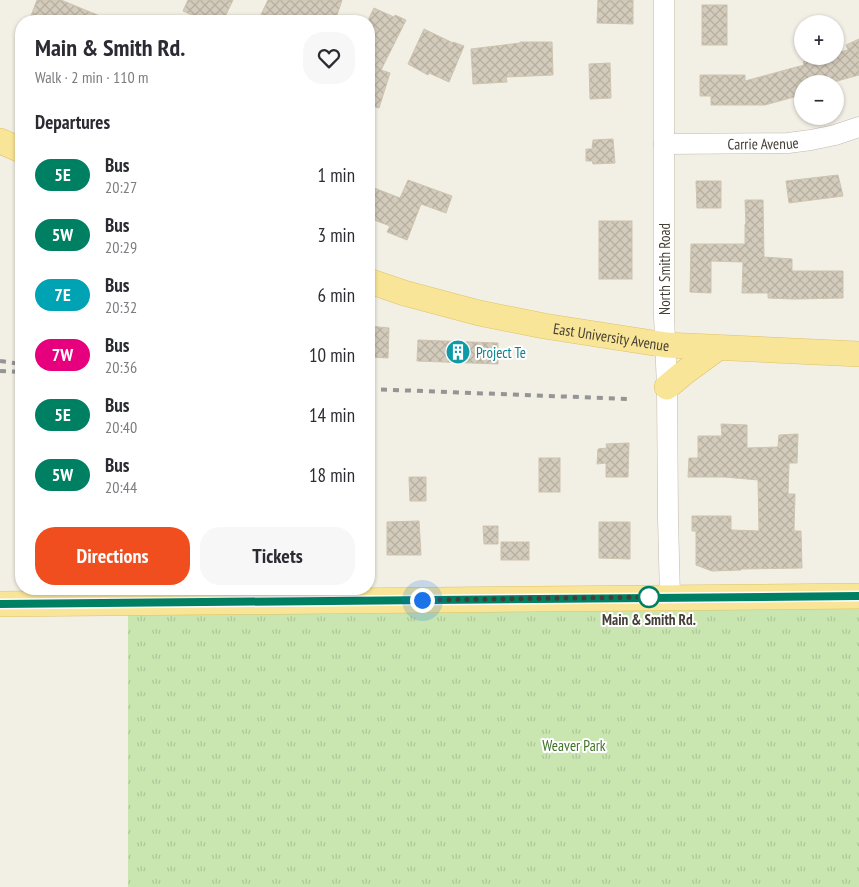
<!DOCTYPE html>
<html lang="en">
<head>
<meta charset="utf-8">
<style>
	:root { --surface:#fff; --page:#f7f7f7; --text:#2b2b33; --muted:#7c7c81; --accent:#f04e1f }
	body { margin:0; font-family:"PT Sans Narrow",sans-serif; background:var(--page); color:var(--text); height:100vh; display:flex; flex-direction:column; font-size:19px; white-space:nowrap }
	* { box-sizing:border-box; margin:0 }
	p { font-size:16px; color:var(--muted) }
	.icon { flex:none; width:28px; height:28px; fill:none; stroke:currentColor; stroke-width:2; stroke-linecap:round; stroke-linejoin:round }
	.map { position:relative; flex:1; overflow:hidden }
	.panel { position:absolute; left:15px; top:15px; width:360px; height:580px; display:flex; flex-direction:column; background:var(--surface); border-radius:20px; box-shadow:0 1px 4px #0004 }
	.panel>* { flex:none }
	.badge { padding:0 10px; border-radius:16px; font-size:18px; line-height:32px }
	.controls { position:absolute; left:794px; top:15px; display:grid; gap:10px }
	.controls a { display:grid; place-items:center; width:50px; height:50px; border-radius:50%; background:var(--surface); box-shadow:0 1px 4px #0004; font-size:25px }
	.you { position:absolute; width:25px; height:25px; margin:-12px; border:4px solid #fff; border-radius:50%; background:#1a73e8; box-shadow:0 0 0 8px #1a73e833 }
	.map>.badge { position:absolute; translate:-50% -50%; box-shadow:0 0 0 2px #fff }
	h2 { padding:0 20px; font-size:19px; line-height:45px }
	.round { display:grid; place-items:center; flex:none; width:52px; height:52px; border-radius:20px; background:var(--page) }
	.head { display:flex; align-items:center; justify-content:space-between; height:85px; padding:0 20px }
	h1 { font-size:24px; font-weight:700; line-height:38px }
	.button { display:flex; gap:10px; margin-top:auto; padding:10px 20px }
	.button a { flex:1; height:58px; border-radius:20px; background:var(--accent); color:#fff; font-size:20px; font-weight:700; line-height:58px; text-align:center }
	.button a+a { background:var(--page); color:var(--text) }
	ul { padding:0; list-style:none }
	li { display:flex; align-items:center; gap:15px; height:60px; padding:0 20px }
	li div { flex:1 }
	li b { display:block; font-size:19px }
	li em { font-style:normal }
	li .badge { min-width:55px; font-weight:700; text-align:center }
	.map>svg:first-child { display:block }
	.park { fill:url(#park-tufts) }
	.building { fill:url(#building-cross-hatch); stroke:#cdc4af }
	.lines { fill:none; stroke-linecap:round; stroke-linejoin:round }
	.minor-casing { stroke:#c0baab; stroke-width:21 }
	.major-casing { stroke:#dec368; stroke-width:26 }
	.minor { stroke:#fff; stroke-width:20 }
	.major { stroke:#f9e597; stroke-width:25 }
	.rail { stroke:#959595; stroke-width:4; stroke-dasharray:6 6; stroke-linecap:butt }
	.line-casing { stroke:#fff; stroke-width:11 }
	.line { stroke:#008063; stroke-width:8 }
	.walk { stroke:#443f35; stroke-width:5; stroke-dasharray:0 9 }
	.stop-dot { fill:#fff; stroke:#008063; stroke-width:2.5 }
	.labels { text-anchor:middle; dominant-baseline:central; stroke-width:4; stroke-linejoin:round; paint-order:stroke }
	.street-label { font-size:15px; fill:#443f35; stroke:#fff }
	.culture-label { font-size:15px; fill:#0d838f; stroke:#fff; text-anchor:start }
	.stop-label { font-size:15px; font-weight:bold; fill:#443f35; stroke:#fff }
	.park-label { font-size:15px; fill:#41732b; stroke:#fff }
</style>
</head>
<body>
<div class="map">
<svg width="859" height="887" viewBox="0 0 859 887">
	<defs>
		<pattern id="park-tufts" width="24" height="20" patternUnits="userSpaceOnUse" patternTransform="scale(1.25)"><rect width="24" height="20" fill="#c9e5b0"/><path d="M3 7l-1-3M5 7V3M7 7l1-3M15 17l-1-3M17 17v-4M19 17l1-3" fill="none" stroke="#aec698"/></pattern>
		<pattern id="building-cross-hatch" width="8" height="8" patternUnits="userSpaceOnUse" patternTransform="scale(1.25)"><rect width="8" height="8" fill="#d3cbbb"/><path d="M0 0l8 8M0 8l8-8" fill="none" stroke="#b6afa1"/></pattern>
	</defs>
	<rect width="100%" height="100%" fill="#f2efe5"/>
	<polygon class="park" points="859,601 859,887 128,887 128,604"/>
	<g class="building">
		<polygon points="37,0 61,0 112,21 29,21"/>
		<polygon points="188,0 233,0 223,21 213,21 200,16 199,18 183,11"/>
		<polygon points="268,0 342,0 335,21 258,21"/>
		<polygon points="598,0 633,0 633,24 597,23"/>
		<rect x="702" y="5" width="25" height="40"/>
		<polygon points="374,8 394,17 395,15 406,20 381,70 390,73 379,108 369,105 369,18"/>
		<polygon points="424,29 453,43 453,42 464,46 449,82 429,73 428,75 408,64"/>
		<polygon points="859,39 859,75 826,84 798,84 801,95 765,105 711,105 711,96 700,96 700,75 745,75 745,81 804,65 803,62 824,56 835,56 835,53 848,50 846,45"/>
		<polygon points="520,42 552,42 553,75 506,77 507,82 473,84 471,49 520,43"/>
		<polygon points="610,63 611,98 590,99 589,64"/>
		<polygon points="613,139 615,163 593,164 592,161 586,161 586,149 592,149 593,140"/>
		<polygon points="838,175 843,196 789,203 786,181"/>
		<polygon points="408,180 452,196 446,213 421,204 407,240 387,232 390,226 369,218 369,186 400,198"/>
		<polygon points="696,181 721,181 721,208 697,208"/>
		<polygon points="745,200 763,200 764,257 792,259 792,271 843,271 843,298 794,299 768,298 768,293 742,293 743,262 711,261 711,293 690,292 691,244 745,244 745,224 746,224"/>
		<rect x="599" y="221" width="33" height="58"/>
		<polygon points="369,326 389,328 388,358 369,357"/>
		<polygon points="418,340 498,343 498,364 417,361"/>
		<polygon points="721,424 747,425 747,448 778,447 779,435 798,434 797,463 789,463 788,494 795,494 794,531 801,531 802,568 741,569 741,570 712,571 696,565 696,531 692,531 692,516 731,516 731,530 759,531 758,480 725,477 688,477 689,458 698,458 698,436 722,436"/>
		<polygon points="629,443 628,477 606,477 606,463 597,464 598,449 607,448 606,444"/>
		<rect x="539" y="458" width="21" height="34"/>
		<polygon points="409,477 426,477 426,501 410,501"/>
		<polygon points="419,521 421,555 387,555 387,522"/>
		<polygon points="599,522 630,522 630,559 599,558"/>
		<polygon points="483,526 498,526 498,544 484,544"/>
		<rect x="501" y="542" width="28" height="18"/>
	</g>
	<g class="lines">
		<defs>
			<g id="minor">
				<polyline points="664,0 664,316 667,387 668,518 670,597"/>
				<path id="s1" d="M664 144 788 143 811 140 835 135 859 127"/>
			</g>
			<g id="major">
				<polyline points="0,141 21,150"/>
				<path id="s2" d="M369 281 404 293 479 313 544 326 666 345 859 354"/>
				<polyline points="667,387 685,372 718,348"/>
				<polyline points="0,604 859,596"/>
			</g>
		</defs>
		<use href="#minor" class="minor-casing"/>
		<use href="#major" class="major-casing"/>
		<use href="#minor" class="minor"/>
		<use href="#major" class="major"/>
		<g class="rail">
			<polyline points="0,361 21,364"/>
			<polyline points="0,371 21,372"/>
			<polyline points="369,389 629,399"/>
		</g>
	</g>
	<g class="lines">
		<defs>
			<polyline id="line" points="0,604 859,596"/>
		</defs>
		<use href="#line" class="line-casing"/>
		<use href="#line" class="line"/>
		<polyline class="walk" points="422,600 652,597 649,597"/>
	</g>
	<defs>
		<symbol id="building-disc" viewBox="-11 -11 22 22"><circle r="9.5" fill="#0f9aa8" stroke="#fff"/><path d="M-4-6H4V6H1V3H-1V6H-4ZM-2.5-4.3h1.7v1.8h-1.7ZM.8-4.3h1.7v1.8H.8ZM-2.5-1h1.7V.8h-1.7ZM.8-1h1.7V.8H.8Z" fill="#fff"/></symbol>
	</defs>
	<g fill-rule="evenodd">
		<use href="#building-disc" x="444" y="338" width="28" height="28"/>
	</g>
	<circle class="stop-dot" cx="649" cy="597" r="10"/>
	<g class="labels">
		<g class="street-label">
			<text stroke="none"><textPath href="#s1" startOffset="99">Carrie Avenue</textPath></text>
			<text transform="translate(664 269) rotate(-90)">North Smith Road</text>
			<text stroke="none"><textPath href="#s2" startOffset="249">East University Avenue</textPath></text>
		</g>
		<g class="culture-label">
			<text x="476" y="352">Project Te</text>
		</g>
		<g class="stop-label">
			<text x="649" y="619">Main &amp; Smith Rd.</text>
		</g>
		<g class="park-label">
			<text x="574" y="745">Weaver Park</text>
		</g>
	</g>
</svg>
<div class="controls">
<a>+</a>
<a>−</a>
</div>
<div class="you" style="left:422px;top:600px"></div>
<section class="panel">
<div class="head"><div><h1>Main &amp; Smith Rd.</h1><p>Walk · 2 min · 110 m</p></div><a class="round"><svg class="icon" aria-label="heart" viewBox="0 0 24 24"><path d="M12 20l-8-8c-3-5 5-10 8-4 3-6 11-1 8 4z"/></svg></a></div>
<h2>Departures</h2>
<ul>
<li><span class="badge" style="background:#008063;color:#fff">5E</span><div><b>Bus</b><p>20:27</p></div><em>1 min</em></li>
<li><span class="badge" style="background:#008063;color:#fff">5W</span><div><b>Bus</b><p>20:29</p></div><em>3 min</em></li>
<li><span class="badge" style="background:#00a3b4;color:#fff">7E</span><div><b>Bus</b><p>20:32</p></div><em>6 min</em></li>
<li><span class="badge" style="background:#e6007e;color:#fff">7W</span><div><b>Bus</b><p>20:36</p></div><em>10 min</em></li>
<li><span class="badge" style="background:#008063;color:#fff">5E</span><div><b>Bus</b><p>20:40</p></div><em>14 min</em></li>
<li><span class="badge" style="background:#008063;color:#fff">5W</span><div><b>Bus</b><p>20:44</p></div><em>18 min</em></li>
</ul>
<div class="button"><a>Directions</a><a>Tickets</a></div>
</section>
</div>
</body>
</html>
